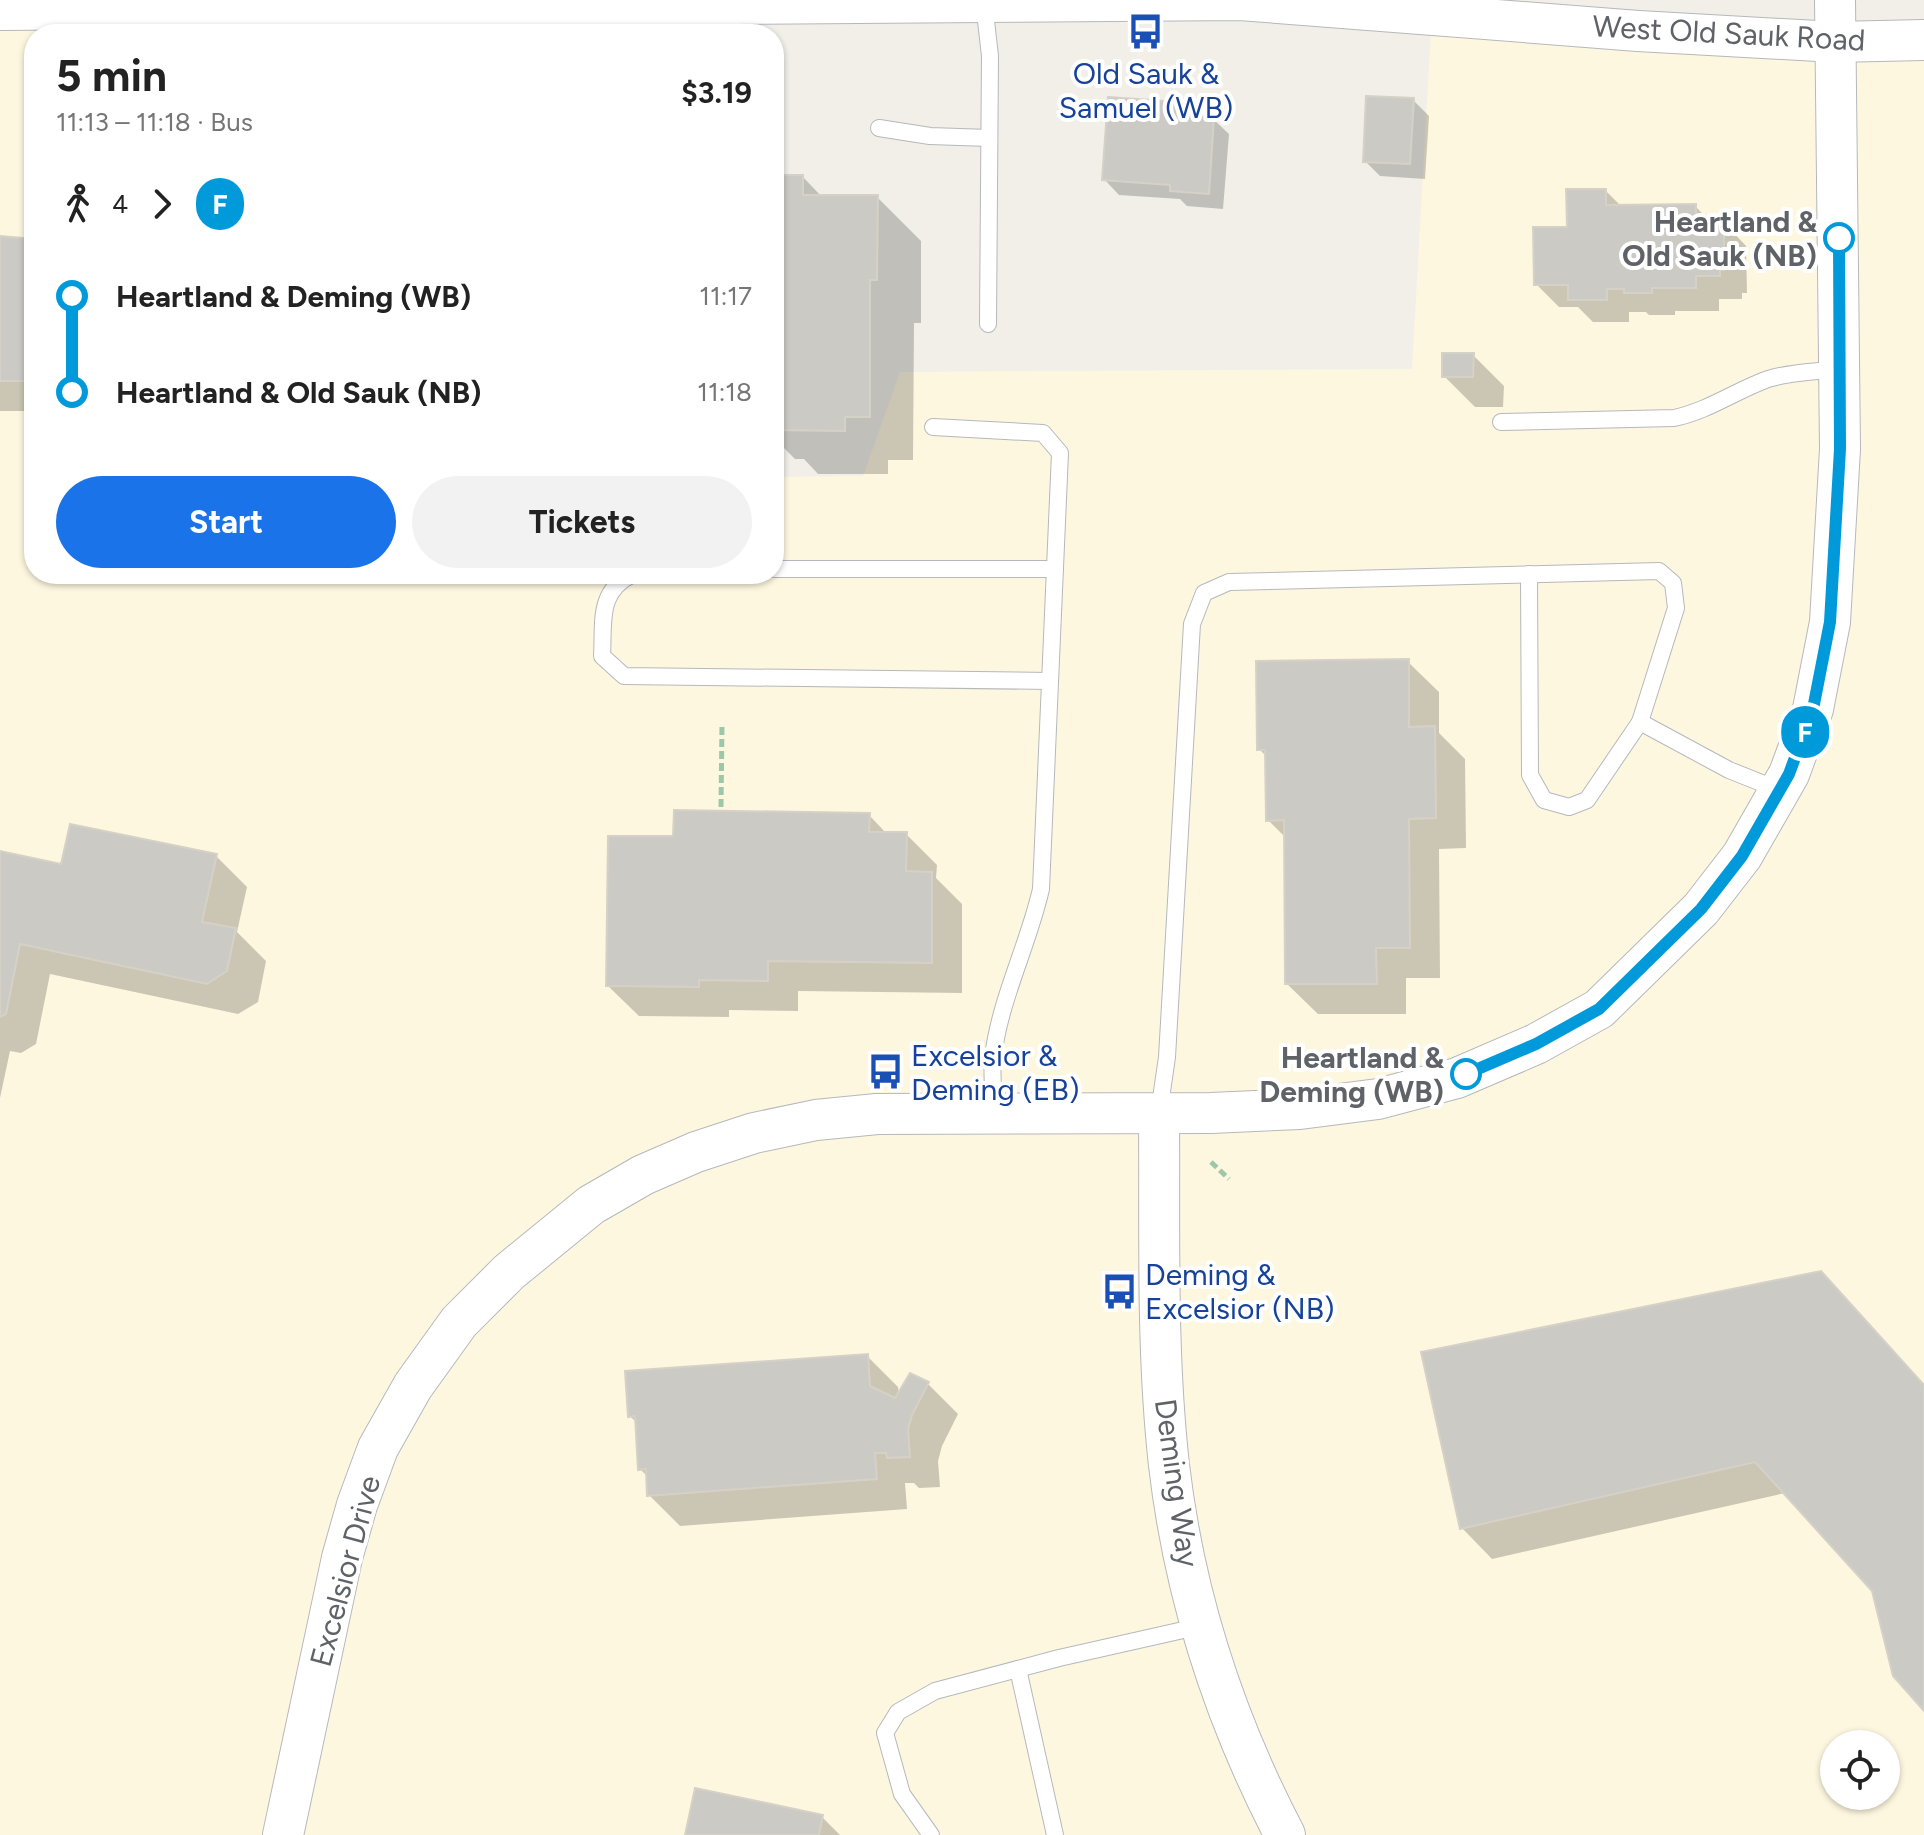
<!DOCTYPE html>
<html lang="en">
<head>
<meta charset="utf-8">
<style>
	:root { --surface:#fff; --page:#f2f2f2; --text:#222; --muted:#767676; --accent:#1a73e8 }
	body { margin:0; font-family:Figtree,sans-serif; background:var(--page); color:var(--text); height:100vh; display:flex; flex-direction:column; font-size:30px; white-space:nowrap }
	* { box-sizing:border-box; margin:0 }
	p { font-size:26px; color:var(--muted) }
	.icon { flex:none; width:44px; height:44px; fill:none; stroke:currentColor; stroke-width:2; stroke-linecap:round; stroke-linejoin:round }
	.map { position:relative; flex:1; overflow:hidden }
	.panel { position:absolute; left:24px; top:24px; width:760px; height:560px; display:flex; flex-direction:column; background:var(--surface); border-radius:32px; box-shadow:0 2px 6px #0004 }
	.panel>* { flex:none }
	.badge { padding:0 16px; border-radius:26px; font-size:28px; line-height:52px }
	.controls { position:absolute; left:1820px; top:1730px; display:grid; gap:16px }
	.controls a { display:grid; place-items:center; width:80px; height:80px; border-radius:50%; background:var(--surface); box-shadow:0 2px 6px #0004; font-size:40px }
	.map>.badge { position:absolute; translate:-50% -50%; box-shadow:0 0 0 4px #fff }
	.legs { display:flex; align-items:center; gap:12px; height:88px; padding:0 32px; font-size:26px }
	.legs p { margin-inline-start:auto }
	.summary { display:flex; align-items:center; justify-content:space-between; height:136px; padding:0 32px }
	h1 { font-size:44px; font-weight:700; line-height:60px }
	.action { display:flex; gap:16px; margin-top:auto; padding:16px 32px }
	.action a { flex:1; height:92px; border-radius:48px; background:var(--accent); color:#fff; font-size:32px; font-weight:700; line-height:92px; text-align:center }
	.action a+a { background:var(--page); color:var(--text) }
	ul { padding:0 32px; list-style:none }
	li { display:flex; align-items:center; gap:28px; height:96px; font-size:30px }
	li i { display:grid; place-items:center; width:12px; height:100%; margin:0 10px; background:currentColor }
	li i::after { content:''; width:20px; height:20px; margin:-10px; border:6px solid; border-radius:50%; background:var(--surface) }
	li p { margin-inline-start:auto }
	li:first-child i { background:linear-gradient(#0000 50%,currentColor 0) }
	li:last-child i { background:linear-gradient(currentColor 50%,#0000 0) }
	.map>svg:first-child { display:block }
	.commercial { fill:#fef7e0; fill-rule:evenodd }
	.shadow { fill:#0003 }
	.building { fill:#cccac5; stroke:#d6d1c6; stroke-width:2 }
	.lines { fill:none; stroke-linecap:round; stroke-linejoin:round }
	.service-casing { stroke:#b5b8bc; stroke-width:18 }
	.tertiary-casing { stroke:#b5b8bc; stroke-width:42 }
	.path { stroke:#9cc7a9; stroke-width:5; stroke-dasharray:8 4; stroke-linecap:butt }
	.service { stroke:#fff; stroke-width:16 }
	.tertiary { stroke:#fff; stroke-width:40 }
	.line-1-casing { stroke:#fff; stroke-width:18 }
	.line-1 { stroke:#009ada; stroke-width:12 }
	.stop-1-dot { fill:#fff; stroke:#009ada; stroke-width:4 }
	.labels { text-anchor:middle; dominant-baseline:central; stroke-width:8; stroke-linejoin:round; paint-order:stroke }
	.street-label { font-size:30px; fill:#5f6368; stroke:#fff }
	.transit-label { font-size:30px; fill:#164399; stroke:#fff; text-anchor:start }
	.stop-label { font-size:30px; font-weight:bold; fill:#5f6368; stroke:#fff; text-anchor:end }
</style>
</head>
<body>
<div class="map">
<svg width="1924" height="1835" viewBox="0 0 1924 1835">
	<rect width="100%" height="100%" fill="#f1efe8"/>
	<path class="commercial" d="M518 6 517 34H34V574H774V477L863 476 900 372 1412 369 1432 13 1924 40V1835H0V10ZM1834 1744H1886V1796H1834Z"/>
	<g class="shadow">
		<polygon points="1413,100 1429,116 1425,179 1380,176 1365,161"/>
		<polygon points="1177,104 1190,117 1213,119 1229,134 1223,209 1187,206 1180,199 1119,195 1104,179"/>
		<polygon points="774,177 803,177 822,197 877,197 921,241 921,323 914,323 913,460 888,460 888,474 818,474 804,459 795,459 774,438"/>
		<polygon points="1606,191 1621,206 1695,206 1706,217 1719,217 1746,246 1747,293 1742,293 1742,299 1719,299 1719,311 1675,311 1675,315 1649,315 1646,312 1629,312 1629,322 1593,322 1578,307 1559,307 1536,284 1569,229"/>
		<polygon points="0,238 34,241 34,411 0,411"/>
		<polygon points="1473,355 1504,386 1503,407 1475,407 1444,376"/>
		<polygon points="1408,662 1439,692 1439,733 1465,759 1466,848 1439,849 1440,978 1406,978 1406,1014 1318,1014 1287,984 1286,838 1268,820 1267,757 1259,749"/>
		<polygon points="869,815 887,834 906,834 937,865 936,878 962,904 962,993 798,991 798,1011 729,1010 729,1017 639,1016 608,986 675,838"/>
		<polygon points="0,853 62,866 216,856 247,887 237,932 266,961 258,1002 238,1014 50,974 36,1044 21,1053 10,1051 0,1098"/>
		<polygon points="1820,1273 1924,1384 1924,1708 1873,1590 1785,1493 1492,1559 1462,1528"/>
		<polygon points="867,1356 898,1387 899,1395 928,1384 958,1414 942,1446 938,1461 940,1487 919,1488 914,1483 905,1483 907,1509 680,1526 649,1495 648,1477 640,1469 637,1423 630,1416"/>
		<polygon points="822,1817 840,1835 687,1835"/>
	</g>
	<g class="building">
		<polygon points="1366,96 1414,98 1410,164 1363,162"/>
		<polygon points="1108,97 1178,102 1177,114 1214,117 1209,194 1170,191 1170,185 1102,180"/>
		<polygon points="774,175 803,175 803,195 878,195 877,280 870,280 870,417 845,417 845,431 774,430"/>
		<polygon points="1566,189 1606,189 1606,205 1696,204 1696,215 1719,215 1719,221 1724,221 1724,270 1720,270 1720,276 1696,276 1696,288 1652,288 1652,293 1624,293 1624,289 1607,289 1607,300 1568,300 1568,285 1534,285 1533,227 1567,227"/>
		<polygon points="0,236 34,239 34,381 0,381"/>
		<polygon points="1442,353 1474,353 1473,377 1442,377"/>
		<polygon points="1409,659 1409,727 1435,726 1436,818 1409,819 1410,948 1376,948 1377,984 1285,984 1284,820 1266,821 1265,750 1257,750 1256,661"/>
		<polygon points="674,810 870,813 869,832 907,832 906,871 932,872 932,963 768,961 768,981 699,980 699,987 606,986 608,836 673,836"/>
		<polygon points="70,824 217,854 202,922 236,928 227,971 207,984 20,944 6,1014 0,1017 0,851 61,864"/>
		<polygon points="1821,1271 1924,1385 1924,1711 1893,1676 1872,1591 1755,1462 1460,1529 1421,1352"/>
		<polygon points="868,1354 870,1386 895,1398 910,1373 929,1382 912,1415 908,1429 910,1457 887,1458 886,1453 875,1453 877,1479 647,1496 646,1469 638,1470 635,1416 628,1417 625,1371"/>
		<polygon points="695,1788 823,1815 819,1835 685,1835"/>
	</g>
	<g class="lines">
		<defs>
			<g id="service">
				<polyline points="984,3 990,56 988,324"/>
				<polyline points="879,128 930,136 989,138"/>
				<path d="M1501 422 1674 418C1708 411 1735 391 1768 379 1790 372 1814 372 1838 369"/>
				<path d="M933 427 1043 433 1060 453 1041 889C1028 946 1000 999 993 1057 991 1075 994 1095 995 1113"/>
				<polyline points="774,569 1055,569"/>
				<path d="M633 574C597 591 604 622 602 656L624 676 1050 681"/>
				<polyline points="1529,574 1530,775 1544,800 1569,807 1587,800 1640,722"/>
				<polyline points="1159,1112 1167,1057 1192,624 1204,593 1229,582 1659,571 1673,583 1676,608 1640,722 1729,770 1779,790"/>
				<polyline points="1018,1669 1055,1835"/>
				<polyline points="931,1835 902,1794 885,1733 898,1712 935,1691 1059,1658 1201,1626"/>
			</g>
			<g id="tertiary">
				<polyline points="0,10 1240,0 1638,31 1835,42 1924,40"/>
				<path d="M1159 1113C1160 1230 1156 1349 1169 1465 1184 1594 1225 1720 1285 1835"/>
				<polyline points="283,1835 342,1558 357,1505 378,1448 413,1386 459,1322 509,1272 591,1205 643,1175 696,1152 754,1133 816,1120 877,1114 1211,1113 1300,1109 1378,1099 1457,1078 1536,1044 1599,1009 1701,909 1742,856 1789,774 1813,709 1830,622 1840,449 1835,0"/>
			</g>
		</defs>
		<use href="#service" class="service-casing"/>
		<use href="#tertiary" class="tertiary-casing"/>
		<g class="path">
			<polyline points="721,807 722,724"/>
			<polyline points="1211,1162 1229,1179"/>
		</g>
		<use href="#service" class="service"/>
		<use href="#tertiary" class="tertiary"/>
	</g>
	<g class="lines">
		<defs>
			<polyline id="line-1" points="1466,1074 1536,1044 1599,1009 1701,909 1742,856 1789,774 1813,709 1830,622 1840,449 1839,238"/>
		</defs>
		<use href="#line-1" class="line-1-casing"/>
		<use href="#line-1" class="line-1"/>
	</g>
	<defs>
		<symbol id="bus-bare" viewBox="-9 -9 18 18"><path d="M-5-6H5V4H4V6H2V4H-2V6H-4V4H-5ZM-3.5-4V0h7V-4ZM-3.5 1.2v1.5H-2V1.2ZM2 1.2v1.5H3.5V1.2Z" fill="#1a4fb4" stroke="#fff" stroke-width="2.5" paint-order="stroke"/></symbol>
	</defs>
	<g fill-rule="evenodd">
		<use href="#bus-bare" x="1120" y="6" width="51" height="51"/>
		<use href="#bus-bare" x="860" y="1046" width="51" height="51"/>
		<use href="#bus-bare" x="1094" y="1266" width="51" height="51"/>
	</g>
	<g class="stop-1-dot">
		<circle cx="1839" cy="238" r="14"/>
		<circle cx="1466" cy="1074" r="14"/>
	</g>
	<g class="labels">
		<g class="street-label">
			<text transform="translate(1729 33) rotate(3)">West Old Sauk Road</text>
			<text transform="translate(1177 1483) rotate(82)">Deming Way</text>
			<text transform="translate(345 1571) rotate(-75)">Excelsior Drive</text>
		</g>
		<g class="transit-label">
			<text x="1146" y="73" text-anchor="middle">Old Sauk &amp;<tspan x="1146" dy="34">Samuel (WB)</tspan></text>
			<text x="911" y="1055">Excelsior &amp;<tspan x="911" dy="34">Deming (EB)</tspan></text>
			<text x="1145" y="1274">Deming &amp;<tspan x="1145" dy="34">Excelsior (NB)</tspan></text>
		</g>
		<g class="stop-label">
			<text x="1817" y="221">Heartland &amp;<tspan x="1817" dy="34">Old Sauk (NB)</tspan></text>
			<text x="1444" y="1057">Heartland &amp;<tspan x="1444" dy="34">Deming (WB)</tspan></text>
		</g>
	</g>
</svg>
<div class="controls">
<a><svg class="icon" aria-label="locate" viewBox="0 0 24 24"><circle cx="12" cy="12" r="6"/><path d="M12 2v4M12 18v4M2 12h4M18 12h4"/></svg></a>
</div>
<b class="badge" style="left:1805px;top:732px;background:#009ada;color:#fff">F</b>
<section class="panel">
<div class="summary"><div><h1>5 min</h1><p>11:13 – 11:18 · Bus</p></div><b>$3.19</b></div>
<div class="legs"><svg class="icon" aria-label="walk" viewBox="0 0 24 24"><circle cx="13" cy="4" r="2"/><path d="M13 8l-2 6 4 7M11 14l-3 7M7 12l3-4h3l4 4"/></svg>4<svg class="icon" aria-label="forward" viewBox="0 0 24 24"><path d="M9 5l7 7-7 7"/></svg><b class="badge" style="background:#009ada;color:#fff">F</b></div>
<ul>
<li><i style="color:#009ada"></i><b>Heartland &amp; Deming (WB)</b><p>11:17</p></li>
<li><i style="color:#009ada"></i><b>Heartland &amp; Old Sauk (NB)</b><p>11:18</p></li>
</ul>
<div class="action"><a>Start</a><a>Tickets</a></div>
</section>
</div>
</body>
</html>
